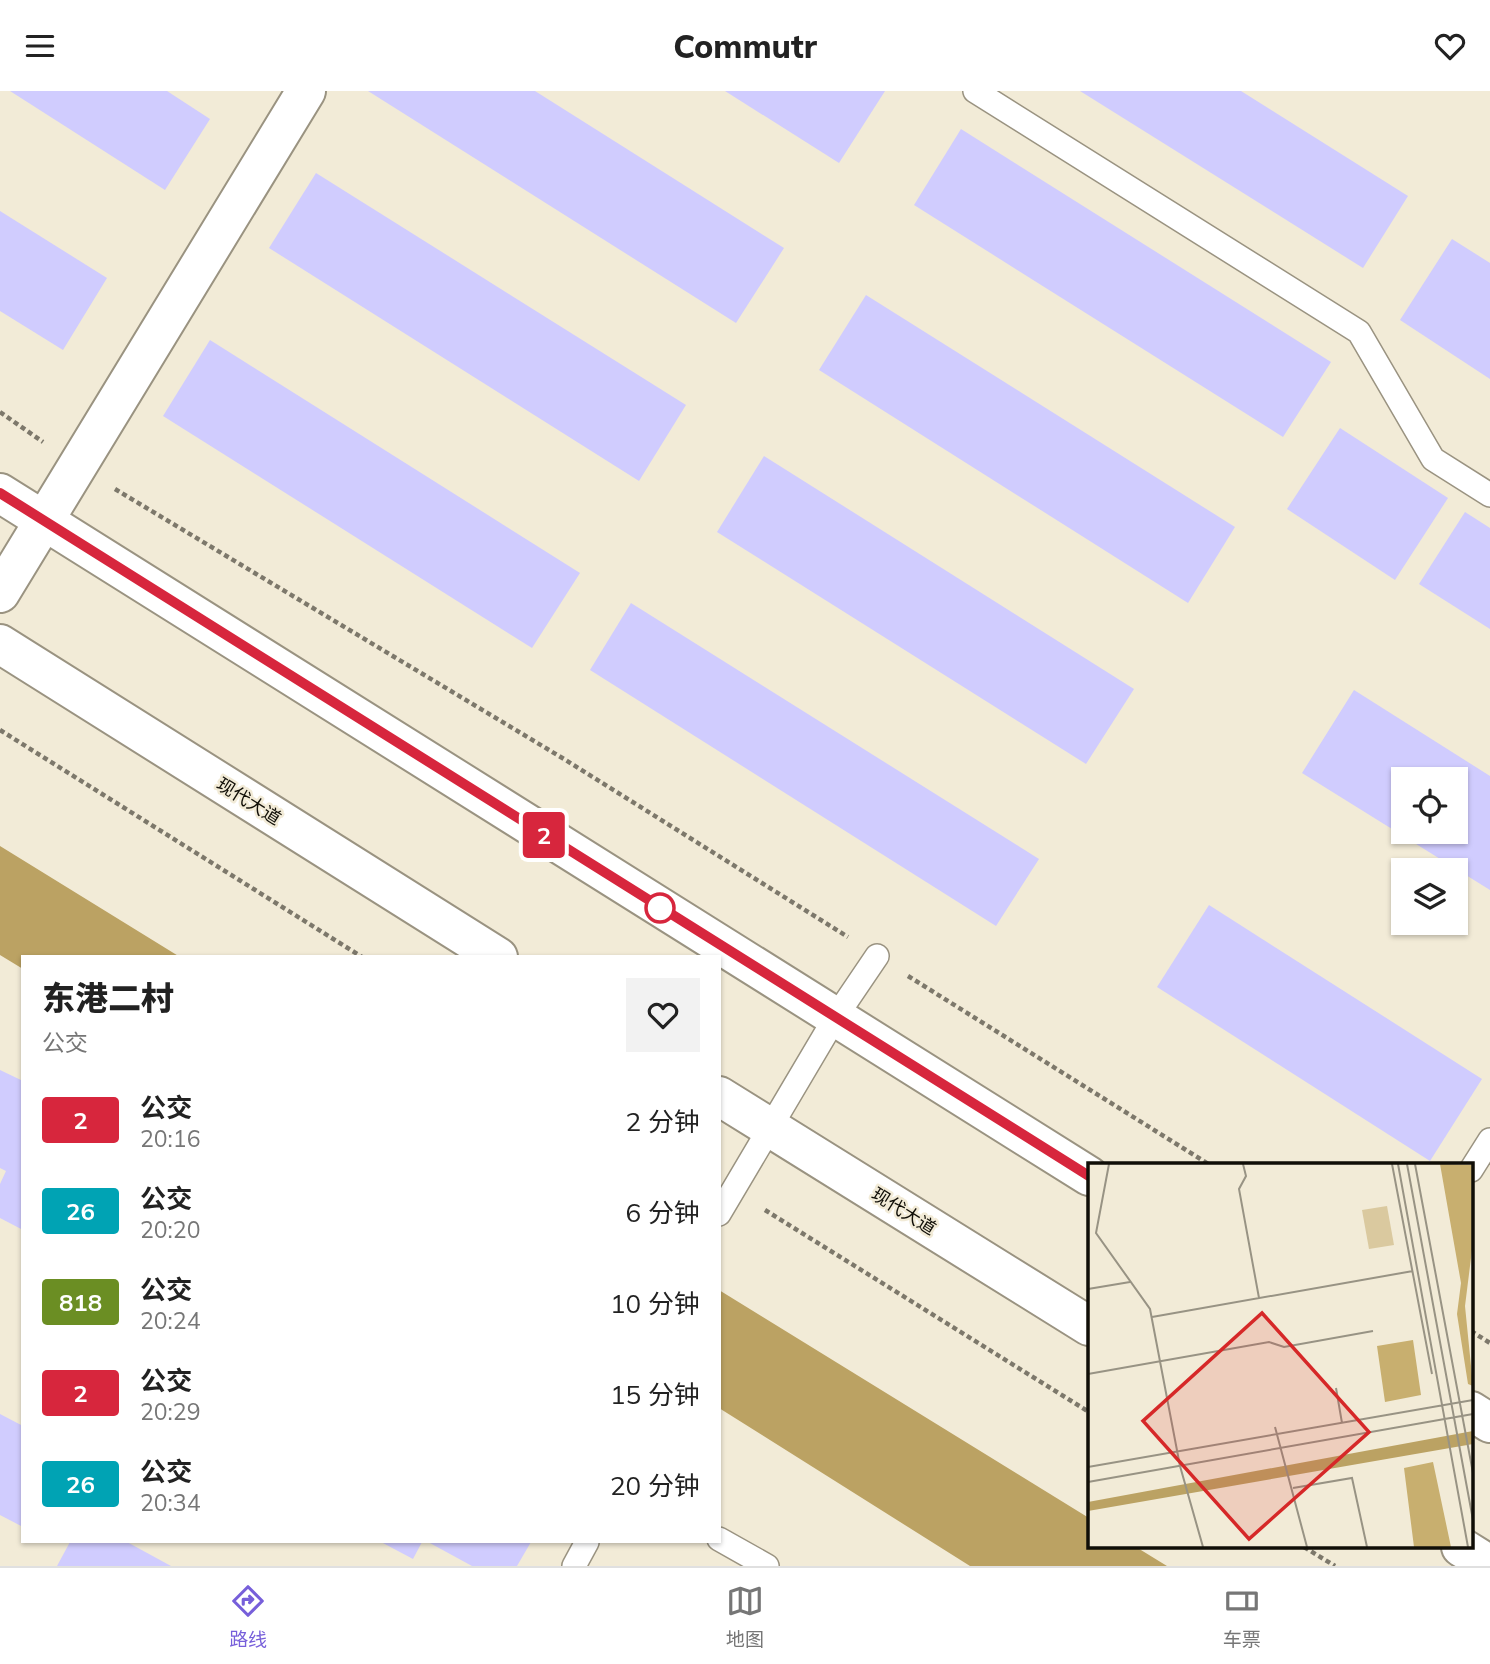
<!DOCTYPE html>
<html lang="zh">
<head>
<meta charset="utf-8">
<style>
	:root { --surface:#fff; --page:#f2f2f2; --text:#222; --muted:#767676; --line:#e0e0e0; --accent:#775fda }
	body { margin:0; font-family:Mulish,"Noto Sans SC",sans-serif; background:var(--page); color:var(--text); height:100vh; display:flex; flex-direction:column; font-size:26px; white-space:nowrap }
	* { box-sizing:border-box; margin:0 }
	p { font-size:23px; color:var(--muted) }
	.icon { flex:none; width:38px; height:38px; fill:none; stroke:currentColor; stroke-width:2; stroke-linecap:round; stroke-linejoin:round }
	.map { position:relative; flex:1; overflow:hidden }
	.drawer { position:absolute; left:21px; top:864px; width:700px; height:588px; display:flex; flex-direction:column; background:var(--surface); border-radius:0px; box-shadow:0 2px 5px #0004 }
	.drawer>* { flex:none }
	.badge { padding:0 14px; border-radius:5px; font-size:24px; line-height:46px }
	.fabs { position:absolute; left:1391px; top:676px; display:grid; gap:14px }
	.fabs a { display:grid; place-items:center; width:77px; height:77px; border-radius:0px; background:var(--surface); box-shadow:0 2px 5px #0004; font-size:35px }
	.map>.badge { position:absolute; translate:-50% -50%; box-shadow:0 0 0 4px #fff }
	.round { display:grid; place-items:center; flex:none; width:74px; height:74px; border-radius:0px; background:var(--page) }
	.headline { display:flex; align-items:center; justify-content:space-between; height:119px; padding:0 21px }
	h1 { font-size:33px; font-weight:800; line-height:52px }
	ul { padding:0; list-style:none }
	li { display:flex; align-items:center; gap:21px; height:91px; padding:0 21px }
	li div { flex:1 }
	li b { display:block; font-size:26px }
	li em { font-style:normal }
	li .badge { min-width:77px; font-weight:700; text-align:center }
	header { display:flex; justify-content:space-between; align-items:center; height:91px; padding:0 21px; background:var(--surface); font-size:32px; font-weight:800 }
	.dock { display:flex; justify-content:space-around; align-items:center; height:98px; border-top:2px solid var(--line); background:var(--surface); font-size:19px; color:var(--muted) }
	.dock a { display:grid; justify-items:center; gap:4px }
	.dock .selected { color:var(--accent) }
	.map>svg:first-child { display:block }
	.water { fill:#bba263 }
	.building { fill:#d0ccfe; fill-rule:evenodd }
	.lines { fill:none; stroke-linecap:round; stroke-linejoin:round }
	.lane-casing { stroke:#9a9381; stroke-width:26 }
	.street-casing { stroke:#9a9381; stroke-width:42 }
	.primary-casing { stroke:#9a9381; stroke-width:42 }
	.path { stroke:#7d786b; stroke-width:4.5; stroke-dasharray:5 3.5; stroke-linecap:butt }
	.lane { stroke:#fff; stroke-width:23 }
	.street { stroke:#fff; stroke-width:38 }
	.primary { stroke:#fff; stroke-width:38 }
	.line-casing { stroke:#fff; stroke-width:16 }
	.line { stroke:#d7263d; stroke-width:10 }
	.stop-dot { fill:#fff; stroke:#d7263d; stroke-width:3.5 }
	.labels { text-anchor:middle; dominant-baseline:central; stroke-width:5; stroke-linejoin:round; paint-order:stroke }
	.street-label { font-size:18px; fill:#100e07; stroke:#f2ebd7 }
	.inset-road { fill:none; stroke:#989384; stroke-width:2 }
	.view { fill:#d62828; fill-opacity:0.15; stroke:#d62828; stroke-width:3.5 }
	.inset-edge { fill:none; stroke:#100e07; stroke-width:3.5 }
</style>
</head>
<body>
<header><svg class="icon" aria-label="menu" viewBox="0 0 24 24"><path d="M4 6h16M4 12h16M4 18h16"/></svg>Commutr<svg class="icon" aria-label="heart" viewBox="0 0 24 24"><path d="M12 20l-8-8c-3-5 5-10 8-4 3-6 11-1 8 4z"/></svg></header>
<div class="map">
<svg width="1490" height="1475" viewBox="0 0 1490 1475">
	<rect width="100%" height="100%" fill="#f2ebd7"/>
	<g class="water">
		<polygon points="0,755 180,866 23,866 23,878 0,864"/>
		<polygon points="719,1199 1089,1427 1089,1456 1136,1456 1167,1475 970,1475 719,1317"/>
	</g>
	<g class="building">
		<polygon points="10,0 167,0 210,28 165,99"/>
		<polygon points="368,0 535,0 784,157 736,232"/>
		<polygon points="725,0 885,0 839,72"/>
		<polygon points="1080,0 1241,0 1408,105 1363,177"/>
		<polygon points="961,38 1331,271 1283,346 914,114"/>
		<polygon points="316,82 686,314 639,390 269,157"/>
		<polygon points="0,120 107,187 63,259 0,220"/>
		<polygon points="1452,148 1490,172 1490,288 1400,229"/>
		<polygon points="866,204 1235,436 1188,512 819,279"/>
		<polygon points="210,249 580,482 532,557 163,325"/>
		<polygon points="1340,337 1448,407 1395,489 1287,418"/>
		<polygon points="764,365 1134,598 1086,673 717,441"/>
		<polygon points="1465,421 1490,437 1490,538 1419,493"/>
		<polygon points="631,512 1039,768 996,835 590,579"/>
		<path d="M1354 599 1490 685V799L1302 682ZM1404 688H1456V740H1404Z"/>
		<polygon points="1209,814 1482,988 1430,1070 1157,896"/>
		<polygon points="0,979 23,990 23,1139 0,1127 0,1093 6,1080 0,1077"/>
		<polygon points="0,1323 23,1335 23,1436 0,1424"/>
		<polygon points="70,1451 127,1451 171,1475 57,1475"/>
		<polygon points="381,1451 422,1451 413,1468"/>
		<polygon points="428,1451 531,1451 517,1475 472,1475"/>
	</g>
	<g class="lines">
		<defs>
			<g id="lane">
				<polyline points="975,0 1359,241 1433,368 1490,404"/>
				<polyline points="1471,1079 1490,1049"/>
				<polyline points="719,1123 835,927 877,865"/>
				<polyline points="719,1448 767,1475"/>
				<polyline points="574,1475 587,1451"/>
			</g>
			<polyline id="street" points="0,502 306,0"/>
			<g id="primary">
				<polyline points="0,402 1089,1085"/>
				<polyline points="0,553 498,866"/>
				<polyline points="719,1005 1089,1235"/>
				<polyline points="1471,1320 1490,1332"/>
				<polyline points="1461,1456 1490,1474"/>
			</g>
		</defs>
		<use href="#lane" class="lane-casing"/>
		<use href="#street" class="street-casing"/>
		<use href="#primary" class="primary-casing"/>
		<g class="path">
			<polyline points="0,321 43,351"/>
			<polyline points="115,398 564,668 848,846"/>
			<polyline points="0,639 362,866"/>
			<polyline points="908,885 1210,1074"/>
			<polyline points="765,1119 1089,1321"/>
			<polyline points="1471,1240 1490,1252"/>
			<polyline points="1304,1456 1335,1475"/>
		</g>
		<use href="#lane" class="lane"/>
		<use href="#street" class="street"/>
		<use href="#primary" class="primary"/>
	</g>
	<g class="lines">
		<defs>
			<polyline id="line" points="0,402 1089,1085"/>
		</defs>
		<use href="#line" class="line-casing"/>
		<use href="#line" class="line"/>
	</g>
	<circle class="stop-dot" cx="660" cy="817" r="14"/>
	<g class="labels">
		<g class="street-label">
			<text transform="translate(249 710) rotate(32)">现代大道</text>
			<text transform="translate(904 1120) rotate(32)">现代大道</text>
		</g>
	</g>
	<g transform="translate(1088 1072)">
		<rect width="385" height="385" fill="#f2ebd7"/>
		<path d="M299 43 306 82 281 86 274 47Z" fill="#dac99f"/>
		<path d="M352 1 385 2V79L377 143 385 223 380 221 369 151 373 120ZM325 177 333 232 297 239 289 183ZM345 299 363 384H326L316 305Z" fill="#c8af6f"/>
		<path d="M385 268V281L0 348V339Z" fill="#bba263"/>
		<path class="inset-road" d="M21 1 8 70 62 146 92 303 115 384M155 1 158 13 151 26 171 135M304 1 344 211M310 1 380 384M319 1 385 357M327 1 385 310M0 126 42 119M64 154 325 108M0 211 181 179 196 184 285 168M248 225 254 260M187 264 219 384M0 304 385 237M0 319 385 251M205 325 264 315 279 384"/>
		<path class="view" d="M174 150 281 269 161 376 55 258Z"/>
		<rect width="385" height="385" class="inset-edge"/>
	</g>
</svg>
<div class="fabs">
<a><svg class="icon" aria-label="locate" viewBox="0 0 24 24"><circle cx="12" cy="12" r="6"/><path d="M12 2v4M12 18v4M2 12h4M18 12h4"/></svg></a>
<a><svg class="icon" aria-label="layers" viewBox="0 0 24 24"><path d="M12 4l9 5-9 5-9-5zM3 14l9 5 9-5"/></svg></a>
</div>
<b class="badge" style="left:544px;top:744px;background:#d7263d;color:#fff">2</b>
<section class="drawer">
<div class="headline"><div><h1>东港二村</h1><p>公交</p></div><a class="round"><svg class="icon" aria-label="heart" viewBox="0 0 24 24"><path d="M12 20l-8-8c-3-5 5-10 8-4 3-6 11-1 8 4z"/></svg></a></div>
<ul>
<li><span class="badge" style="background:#d7263d;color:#fff">2</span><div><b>公交</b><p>20:16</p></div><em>2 分钟</em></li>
<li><span class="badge" style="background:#00a3b4;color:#fff">26</span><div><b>公交</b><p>20:20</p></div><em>6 分钟</em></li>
<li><span class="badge" style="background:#6b8e23;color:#fff">818</span><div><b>公交</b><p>20:24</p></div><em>10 分钟</em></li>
<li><span class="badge" style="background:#d7263d;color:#fff">2</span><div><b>公交</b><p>20:29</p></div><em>15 分钟</em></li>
<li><span class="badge" style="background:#00a3b4;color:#fff">26</span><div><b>公交</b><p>20:34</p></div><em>20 分钟</em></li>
</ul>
</section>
</div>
<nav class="dock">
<a class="selected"><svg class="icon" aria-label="directions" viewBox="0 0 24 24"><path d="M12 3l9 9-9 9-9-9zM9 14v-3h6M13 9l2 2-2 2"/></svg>路线</a>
<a><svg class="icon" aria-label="map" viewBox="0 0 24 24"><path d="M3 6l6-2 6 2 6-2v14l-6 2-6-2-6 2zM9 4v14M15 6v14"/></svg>地图</a>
<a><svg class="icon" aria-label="tickets" viewBox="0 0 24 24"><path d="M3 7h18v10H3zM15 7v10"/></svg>车票</a>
</nav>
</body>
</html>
